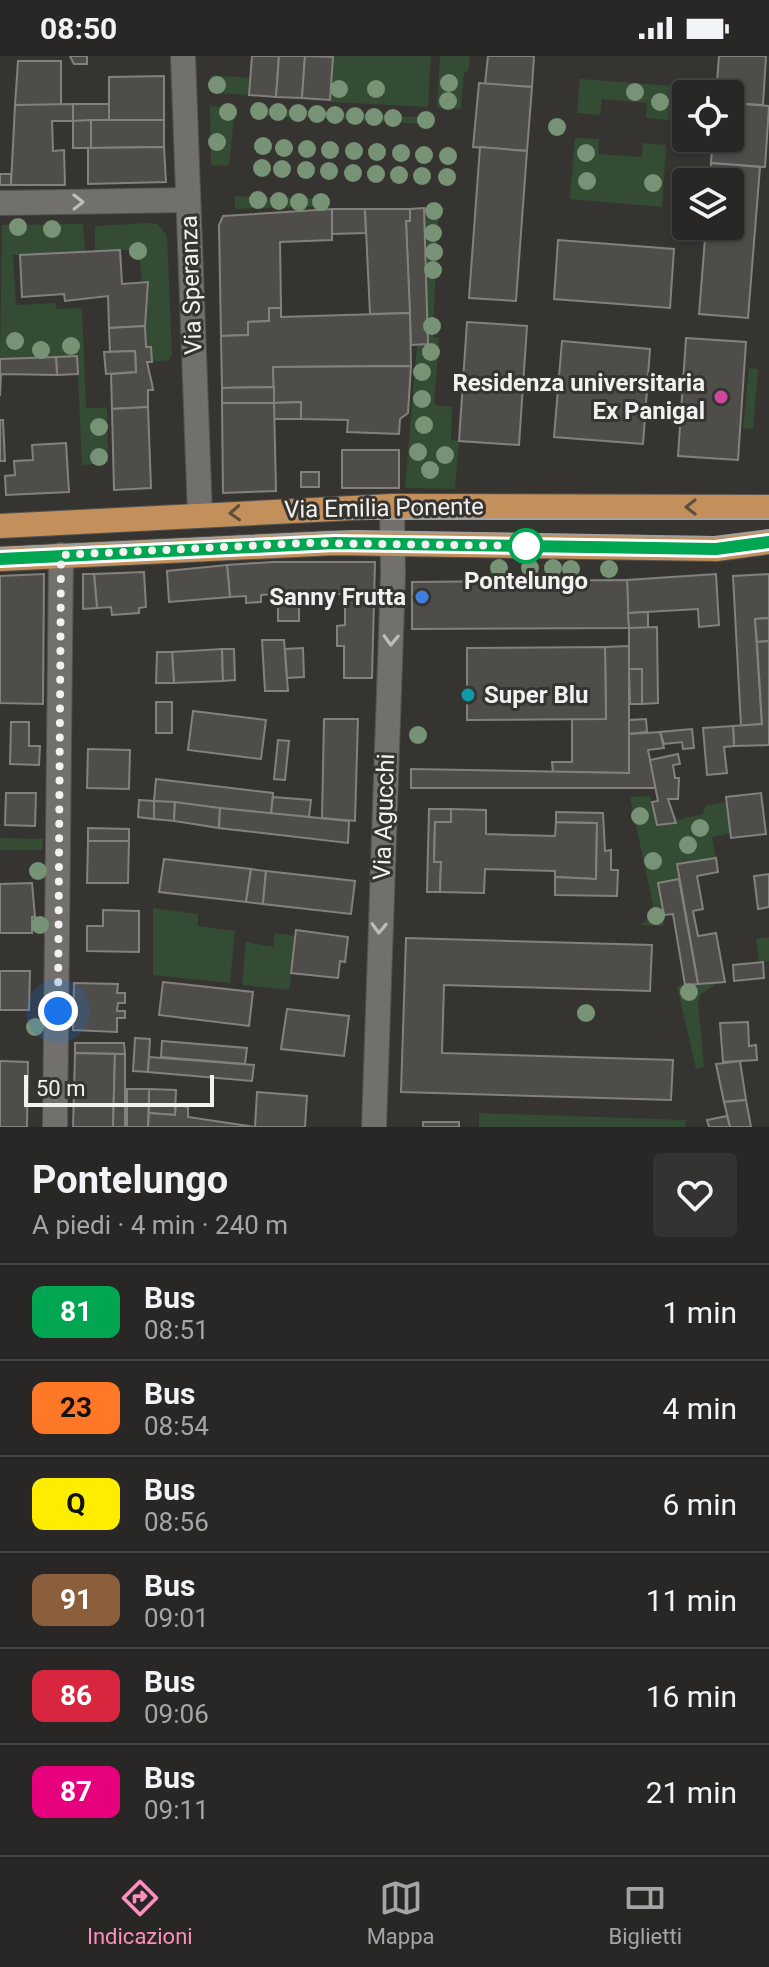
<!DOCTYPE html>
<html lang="it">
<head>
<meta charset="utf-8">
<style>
	:root { --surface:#282725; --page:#343332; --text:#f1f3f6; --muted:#a5a5a7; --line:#444442; --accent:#fe8ebd }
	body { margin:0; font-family:Roboto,sans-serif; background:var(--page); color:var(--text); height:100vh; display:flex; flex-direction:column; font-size:30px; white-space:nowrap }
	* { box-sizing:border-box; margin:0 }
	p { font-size:26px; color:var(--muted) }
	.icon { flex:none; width:44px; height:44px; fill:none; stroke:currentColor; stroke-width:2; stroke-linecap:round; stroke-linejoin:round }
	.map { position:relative; height:1071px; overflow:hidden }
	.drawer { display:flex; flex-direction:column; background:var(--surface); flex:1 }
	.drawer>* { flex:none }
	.badge { padding:0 16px; border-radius:12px; font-size:28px; line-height:52px }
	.controls { position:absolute; left:672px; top:24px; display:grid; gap:16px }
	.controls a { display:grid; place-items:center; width:72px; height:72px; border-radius:8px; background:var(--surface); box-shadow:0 2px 6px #0004,0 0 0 2px var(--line); font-size:40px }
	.scale { position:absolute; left:24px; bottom:20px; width:190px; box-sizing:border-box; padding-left:8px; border:4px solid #f2f1ef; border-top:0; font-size:22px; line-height:28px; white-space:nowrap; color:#f2f1ef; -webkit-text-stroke:6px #363431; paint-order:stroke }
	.you { position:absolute; width:40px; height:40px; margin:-20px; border:6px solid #fff; border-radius:50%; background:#1a73e8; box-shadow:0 0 0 12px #1a73e833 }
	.map>.badge { position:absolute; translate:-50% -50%; box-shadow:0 0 0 4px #fff }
	.round { display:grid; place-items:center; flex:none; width:84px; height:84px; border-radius:8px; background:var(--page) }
	.summary { display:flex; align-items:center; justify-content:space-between; height:136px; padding:0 32px }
	h1 { font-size:38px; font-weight:700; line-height:60px }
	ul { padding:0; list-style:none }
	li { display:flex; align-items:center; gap:24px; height:96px; padding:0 32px; border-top:2px solid var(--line) }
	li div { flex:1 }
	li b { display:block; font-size:30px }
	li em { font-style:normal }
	li .badge { min-width:88px; font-weight:700; text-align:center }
	.status { display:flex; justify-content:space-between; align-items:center; height:56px; padding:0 40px; background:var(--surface); direction:ltr }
	.status svg { height:22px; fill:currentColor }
	.tabs { display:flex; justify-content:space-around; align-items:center; height:112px; border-top:2px solid var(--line); background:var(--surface); font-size:22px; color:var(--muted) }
	.tabs a { display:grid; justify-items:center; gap:4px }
	.tabs .current { color:var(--accent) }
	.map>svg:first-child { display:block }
	.green { fill:#344b34 }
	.building { fill:#4e4d4a; stroke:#83817e; stroke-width:2 }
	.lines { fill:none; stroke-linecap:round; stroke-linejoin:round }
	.minor-casing { stroke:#545351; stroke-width:26 }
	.major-casing { stroke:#545351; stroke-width:26 }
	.minor { stroke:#71706c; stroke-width:24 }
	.major { stroke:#c38f5b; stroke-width:24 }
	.tram { stroke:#a2a19e; stroke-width:2 }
	.tree { fill:#779275 }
	.oneway { stroke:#bebdbb }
	.oneway2 { stroke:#604f3e }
	.line-casing { stroke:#fff; stroke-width:18 }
	.line { stroke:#00a651; stroke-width:12 }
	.walk { stroke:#f2f1ef; stroke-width:8; stroke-dasharray:0 14.4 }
	.hotel-dot { fill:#d1479c; stroke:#363431; stroke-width:3 }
	.stop-dot { fill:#fff; stroke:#00a651; stroke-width:4 }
	.shop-dot { fill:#3f7fe0; stroke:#363431; stroke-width:3 }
	.culture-dot { fill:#0f9aa8; stroke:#363431; stroke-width:3 }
	.labels { text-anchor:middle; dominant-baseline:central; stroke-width:6; stroke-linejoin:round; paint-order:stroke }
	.street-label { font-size:24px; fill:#f2f1ef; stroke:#363431 }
	.poi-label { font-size:24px; font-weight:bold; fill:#f2f1ef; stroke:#363431; text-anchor:end }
	.stop-label { font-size:24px; font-weight:bold; fill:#f2f1ef; stroke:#363431 }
</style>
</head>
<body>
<div class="status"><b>08:50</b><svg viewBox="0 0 49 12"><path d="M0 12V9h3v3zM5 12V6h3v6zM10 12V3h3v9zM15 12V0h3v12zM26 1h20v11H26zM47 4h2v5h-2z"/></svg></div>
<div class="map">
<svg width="769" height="1071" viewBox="0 0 769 1071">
	<rect width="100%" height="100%" fill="#363431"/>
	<g class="green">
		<polygon points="333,0 431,0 428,51 330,46"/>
		<polygon points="440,0 470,0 468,15 464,17 461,53 437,52"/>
		<polygon points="211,19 250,22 249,39 211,37"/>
		<polygon points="580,23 671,30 669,64 646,62 647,47 602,43 600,59 577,57"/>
		<polygon points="210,50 235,52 229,110 211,109"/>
		<polygon points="251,51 429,62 428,68 251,59"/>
		<polygon points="575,82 599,83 598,98 642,101 643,87 666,89 662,151 570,143"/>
		<polygon points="235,140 327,143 327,150 235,153"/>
		<polygon points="424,152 446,152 438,158 433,281 439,282 434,349 452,351 451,384 459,385 455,433 405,432 417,289 428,287"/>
		<polygon points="150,167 158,168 167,180 172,297 169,304 152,306 151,292 146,291 145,242 149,242 148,227 142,227 139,197 133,194 95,195 95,170"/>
		<polygon points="83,168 85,196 13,199 16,249 56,247 56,253 82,252 86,352 107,352 108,407 82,409 77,300 0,303 2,169"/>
		<polygon points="749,312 758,313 753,373 743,372"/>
		<polygon points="650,740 657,769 702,758 707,749 727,746 731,777 712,781 716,802 677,808 679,823 658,827 664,870 640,869 650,862 653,849 630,741"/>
		<polygon points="0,782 43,783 42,794 0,794"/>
		<polygon points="153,852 198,858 198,870 235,875 230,927 153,919"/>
		<polygon points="275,877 296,880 289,934 242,929 246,886 273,891"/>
		<polygon points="769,881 769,905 759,906 756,883"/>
		<polygon points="719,926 701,938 698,945 704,1011 696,1013 677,930"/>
		<polygon points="479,1057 686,1064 685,1071 479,1071"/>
	</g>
	<g class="building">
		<polygon points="70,0 87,0 87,8 74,8"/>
		<polygon points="252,0 279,0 276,41 249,39"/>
		<polygon points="279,0 305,0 302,42 276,41"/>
		<polygon points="305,0 333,1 330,44 302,42"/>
		<polygon points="488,0 534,0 532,31 485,28"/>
		<polygon points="719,0 766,0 763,49 730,47 730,38 716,38"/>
		<polygon points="18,5 61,5 61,49 15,49"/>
		<polygon points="164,20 164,64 109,64 109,21"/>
		<polygon points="479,27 532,31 527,95 473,91"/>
		<polygon points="730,47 769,50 765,111 711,107 713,82 730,82"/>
		<polygon points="73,48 73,65 52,65 53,95 64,94 65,129 11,129 15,49"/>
		<polygon points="73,48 109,48 109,64 73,65"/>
		<polygon points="91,64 91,92 73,92 73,65"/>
		<polygon points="91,64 164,64 164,91 91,92"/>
		<polygon points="164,91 166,126 88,128 88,92"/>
		<polygon points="480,91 527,95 516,245 469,242"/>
		<polygon points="711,107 760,111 748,262 699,258 706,170 730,170 730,126 710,126"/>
		<rect x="0" y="118" width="11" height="11"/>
		<polygon points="424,152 428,288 411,289 406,165 410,165 410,153"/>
		<polygon points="332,153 332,184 280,186 281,252 269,252 269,265 248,266 248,279 221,280 219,169 223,160"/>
		<polygon points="332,153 365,153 366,177 332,178"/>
		<polygon points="365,153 410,153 410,165 406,165 410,257 370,258"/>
		<polygon points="558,184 674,193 670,252 554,243"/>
		<polygon points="120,194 122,228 148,226 145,270 109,272 108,240 65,245 64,238 22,241 20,199"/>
		<polygon points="269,252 281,252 281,261 410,257 411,310 273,311 274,331 222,332 221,280 248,279 248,266 269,265"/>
		<polygon points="467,266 527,270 519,389 459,385"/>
		<polygon points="145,270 146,291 151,291 152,306 147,306 152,328 153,334 148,334 148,351 112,353 111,318 136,316 135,295 110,296 109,272"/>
		<polygon points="686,282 746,286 738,404 678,400"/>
		<polygon points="562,285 650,293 643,388 554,381"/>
		<polygon points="135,295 136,316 106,318 104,296"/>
		<polygon points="77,300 78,318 57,319 56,301"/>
		<polygon points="56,301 57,319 1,318 0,340 0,303"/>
		<polygon points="411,310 408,357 400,363 399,378 347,376 348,364 301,363 301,346 274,347 273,311"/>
		<polygon points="274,331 274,347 222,347 222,332"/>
		<polygon points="301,346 301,363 274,363 274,347"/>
		<polygon points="222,347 274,347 276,435 223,437"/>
		<polygon points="148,351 151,432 114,434 112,353"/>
		<polygon points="0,364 3,364 5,405 0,405"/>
		<polygon points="66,387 69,436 6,439 5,420 15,419 14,405 33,404 32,389"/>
		<rect x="342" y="394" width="57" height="38"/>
		<rect x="301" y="416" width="18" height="15"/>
		<polygon points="273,506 375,506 372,622 344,622 344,590 337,590 337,570 345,569 345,538 323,538 323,544 314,544 314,538 274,538 261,539 261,546 246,547 246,540 230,541 227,509"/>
		<polygon points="227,509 230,541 169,546 167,515"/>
		<polygon points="144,516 146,551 139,552 139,557 112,559 111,551 97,552 94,518"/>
		<polygon points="44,518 43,648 0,647 0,520"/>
		<polygon points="83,518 94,518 97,552 83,553"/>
		<polygon points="716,518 719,569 699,571 698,553 628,557 627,524"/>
		<polygon points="769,518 769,562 755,563 762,668 741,670 733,520"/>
		<polygon points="627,524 629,572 412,573 412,526"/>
		<rect x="278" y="538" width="21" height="27"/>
		<polygon points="648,556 648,572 629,572 628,557"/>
		<polygon points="769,562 769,585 757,586 755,563"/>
		<polygon points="657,571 658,647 642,648 642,613 629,613 629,572"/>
		<polygon points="262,584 284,584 288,635 265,635"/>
		<polygon points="769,585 769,689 734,690 733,670 762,668 757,586"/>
		<polygon points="629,590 629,717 553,716 552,706 572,706 572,663 606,663 605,591"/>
		<polygon points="605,591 606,663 467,664 467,592"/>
		<polygon points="303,592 304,621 287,622 285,593"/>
		<polygon points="222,593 223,625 174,627 172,596"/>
		<polygon points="222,593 234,593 235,624 223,625"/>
		<polygon points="157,596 172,596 174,627 156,627"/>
		<polygon points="629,613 642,613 642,648 630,648"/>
		<rect x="156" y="646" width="16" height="31"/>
		<polygon points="193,655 266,664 261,703 188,694"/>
		<polygon points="324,663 358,663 355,765 322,762"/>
		<polygon points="646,663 647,676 629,678 629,664"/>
		<polygon points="11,666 29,666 29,690 40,690 39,709 10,708"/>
		<polygon points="733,670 734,690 724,691 727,717 707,719 703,672"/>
		<polygon points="692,673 694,692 683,693 682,686 664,688 660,676"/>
		<polygon points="660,676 664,692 648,694 656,732 411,732 411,713 629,717 629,678"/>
		<polygon points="278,684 289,685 285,724 274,723"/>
		<polygon points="88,693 130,694 129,733 87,732"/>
		<polygon points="678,698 680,708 673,709 675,722 679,722 678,743 668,743 676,767 657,769 652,746 658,745 650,704"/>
		<polygon points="156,723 273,737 271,758 154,745"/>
		<polygon points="6,737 36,737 35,770 5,769"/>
		<polygon points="761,737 766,778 731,782 726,741"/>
		<polygon points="273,741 311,744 309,761 271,758"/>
		<polygon points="139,744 154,745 154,763 138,761"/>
		<polygon points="154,745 175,746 174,765 154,763"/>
		<polygon points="175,746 220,752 219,772 174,765"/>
		<polygon points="220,752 349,765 348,787 219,772"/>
		<polygon points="429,753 451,753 451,766 435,766 434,806 441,806 440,836 427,836"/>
		<polygon points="451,753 486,754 486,778 555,780 556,766 597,767 596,823 555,821 555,815 485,813 484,837 440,836 441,806 434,806 435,766 451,766"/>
		<polygon points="556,756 603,757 605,795 611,794 611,814 618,814 617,840 555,839 555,821 596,823 597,767 556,766"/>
		<polygon points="88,772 129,773 129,785 88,785"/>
		<polygon points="88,785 129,785 128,827 87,827"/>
		<polygon points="716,802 718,816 697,820 703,853 693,855 698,880 716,877 725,926 698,928 677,808"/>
		<polygon points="164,803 251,813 246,846 159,836"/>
		<polygon points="251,813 266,815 263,848 246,846"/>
		<polygon points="266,815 355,825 351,858 263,848"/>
		<polygon points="769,818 769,851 758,853 754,820"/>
		<polygon points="679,823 698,928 685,929 673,858 664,859 658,827"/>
		<polygon points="32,827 35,861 32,861 32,877 0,877 0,828"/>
		<polygon points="103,854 139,855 139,896 87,895 87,870 103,870"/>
		<polygon points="296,874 348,881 345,906 340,905 338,922 291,917"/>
		<polygon points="406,882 652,889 650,935 444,929 442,997 673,1004 671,1044 401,1036"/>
		<polygon points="763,906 764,922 734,925 733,909"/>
		<polygon points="0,915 30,915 29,954 0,954"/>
		<polygon points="163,926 253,936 249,970 159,959"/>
		<polygon points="74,927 118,928 117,937 125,937 125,947 118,947 117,955 125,955 125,962 117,962 117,976 73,974"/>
		<polygon points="287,953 349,960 344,1000 281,993"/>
		<polygon points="748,966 749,990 756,989 757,1004 723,1006 720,967"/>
		<polygon points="135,982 150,983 148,1016 133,1015"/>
		<polygon points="162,985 247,992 245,1008 161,1001"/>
		<polygon points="75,987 124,987 125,998 75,997"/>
		<polygon points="75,997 115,998 113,1071 73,1071"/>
		<polygon points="115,998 125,998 125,1071 113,1071"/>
		<polygon points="149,1001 254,1009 252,1025 148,1016"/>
		<polygon points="0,1005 28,1006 27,1071 0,1071"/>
		<polygon points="740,1005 746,1044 724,1046 716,1008"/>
		<polygon points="127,1033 149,1033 148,1071 127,1071"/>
		<polygon points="149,1033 176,1034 175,1059 149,1057"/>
		<polygon points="257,1036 307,1040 305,1071 255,1071"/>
		<polygon points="746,1044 751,1071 730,1071 724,1046"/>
		<polygon points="176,1049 188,1051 188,1061 255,1071 148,1071 149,1057 175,1059"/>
		<polygon points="727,1060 730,1071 709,1071 707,1064"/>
		<rect x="423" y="1066" width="36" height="5"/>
	</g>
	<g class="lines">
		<defs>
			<g id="minor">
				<polyline points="183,0 200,459"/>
				<polyline points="0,147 188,144"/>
				<polyline points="55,1071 61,499"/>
				<polyline points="374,1071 393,519 392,450"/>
			</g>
			<g id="major">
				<polyline points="0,470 392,450 769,451"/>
				<polyline points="0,503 335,487 716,493 769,486"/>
			</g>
		</defs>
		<use href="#minor" class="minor-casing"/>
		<use href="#major" class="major-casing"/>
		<use href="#minor" class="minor"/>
		<use href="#major" class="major"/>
		<g class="tram">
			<polyline points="333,463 769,463"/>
			<polyline points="0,492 354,475 714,481 769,474"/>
		</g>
	</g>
	<g class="tree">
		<circle cx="449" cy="27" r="9"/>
		<circle cx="217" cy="29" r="9"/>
		<circle cx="339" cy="33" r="9"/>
		<circle cx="376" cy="33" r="9"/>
		<circle cx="635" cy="36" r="9"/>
		<circle cx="448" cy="45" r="9"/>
		<circle cx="660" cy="46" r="9"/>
		<circle cx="259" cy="55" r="9"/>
		<circle cx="228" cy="56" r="9"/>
		<circle cx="278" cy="56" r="9"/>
		<circle cx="298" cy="57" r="9"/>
		<circle cx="317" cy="58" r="9"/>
		<circle cx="335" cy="59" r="9"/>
		<circle cx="355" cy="60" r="9"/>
		<circle cx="374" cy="61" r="9"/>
		<circle cx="393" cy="62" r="9"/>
		<circle cx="426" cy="64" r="9"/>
		<circle cx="557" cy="71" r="9"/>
		<circle cx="217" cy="86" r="9"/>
		<circle cx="263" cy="90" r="9"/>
		<circle cx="284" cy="92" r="9"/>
		<circle cx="307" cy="93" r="9"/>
		<circle cx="330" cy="94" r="9"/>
		<circle cx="354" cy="95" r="9"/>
		<circle cx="377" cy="96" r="9"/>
		<circle cx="401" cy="97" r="9"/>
		<circle cx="586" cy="97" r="9"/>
		<circle cx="424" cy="99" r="9"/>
		<circle cx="448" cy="100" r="9"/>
		<circle cx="262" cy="112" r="9"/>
		<circle cx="282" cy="113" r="9"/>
		<circle cx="306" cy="114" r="9"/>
		<circle cx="329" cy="115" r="9"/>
		<circle cx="353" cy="117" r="9"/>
		<circle cx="376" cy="118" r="9"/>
		<circle cx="399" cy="119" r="9"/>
		<circle cx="422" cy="120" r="9"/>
		<circle cx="447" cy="121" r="9"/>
		<circle cx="587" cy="125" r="9"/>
		<circle cx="653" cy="127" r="9"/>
		<circle cx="258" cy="144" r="9"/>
		<circle cx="279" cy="145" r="9"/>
		<circle cx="299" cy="146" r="9"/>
		<circle cx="321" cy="146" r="9"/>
		<circle cx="434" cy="155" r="9"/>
		<circle cx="18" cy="171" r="9"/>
		<circle cx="52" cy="173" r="9"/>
		<circle cx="433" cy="177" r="9"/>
		<circle cx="138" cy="195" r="9"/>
		<circle cx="434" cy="196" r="9"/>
		<circle cx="433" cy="214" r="9"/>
		<circle cx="432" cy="270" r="9"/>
		<circle cx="15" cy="285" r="9"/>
		<circle cx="71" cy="290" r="9"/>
		<circle cx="41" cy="294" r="9"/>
		<circle cx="431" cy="296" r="9"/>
		<circle cx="422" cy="316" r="9"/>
		<circle cx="422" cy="343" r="9"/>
		<circle cx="424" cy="369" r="9"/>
		<circle cx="99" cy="371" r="9"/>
		<circle cx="418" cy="396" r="9"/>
		<circle cx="445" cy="399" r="9"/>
		<circle cx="99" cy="401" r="9"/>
		<circle cx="430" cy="414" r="9"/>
		<circle cx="499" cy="512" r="9"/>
		<circle cx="530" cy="512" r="9"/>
		<circle cx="553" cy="512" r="9"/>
		<circle cx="571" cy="513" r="9"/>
		<circle cx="609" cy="513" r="9"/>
		<circle cx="418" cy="679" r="9"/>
		<circle cx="640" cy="760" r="9"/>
		<circle cx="700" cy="772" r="9"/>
		<circle cx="688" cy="789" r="9"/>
		<circle cx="653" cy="805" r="9"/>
		<circle cx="38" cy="815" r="9"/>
		<circle cx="656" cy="860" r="9"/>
		<circle cx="40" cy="869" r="9"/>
		<circle cx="689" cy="936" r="9"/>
		<circle cx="586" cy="957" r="9"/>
		<circle cx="35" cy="971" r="9"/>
	</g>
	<defs><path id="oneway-chevron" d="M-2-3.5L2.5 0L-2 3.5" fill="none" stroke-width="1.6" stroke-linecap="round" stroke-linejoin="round" transform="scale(2)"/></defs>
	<g class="oneway">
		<use href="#oneway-chevron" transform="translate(78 146) rotate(-1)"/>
		<use href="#oneway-chevron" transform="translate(391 584) rotate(92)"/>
		<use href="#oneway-chevron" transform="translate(379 872) rotate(92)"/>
	</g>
	<g class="oneway2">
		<use href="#oneway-chevron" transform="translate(691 451) rotate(-180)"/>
		<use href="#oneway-chevron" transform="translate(235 457) rotate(177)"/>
	</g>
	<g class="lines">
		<defs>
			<polyline id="line" points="0,503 335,487 716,493 769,486"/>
		</defs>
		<use href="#line" class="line-casing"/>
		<use href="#line" class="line"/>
		<polyline class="walk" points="58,955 61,499 308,487 526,490"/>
	</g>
	<circle class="hotel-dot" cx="721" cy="341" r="8"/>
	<circle class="stop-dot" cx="526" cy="490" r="16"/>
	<circle class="shop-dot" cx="422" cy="541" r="8"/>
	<circle class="culture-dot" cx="468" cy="639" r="8"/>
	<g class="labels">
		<g class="street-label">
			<text transform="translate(191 229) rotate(-92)">Via Speranza</text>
			<text transform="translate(384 452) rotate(-1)">Via Emilia Ponente</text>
			<text transform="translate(384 761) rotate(-88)">Via Agucchi</text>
		</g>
		<g class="poi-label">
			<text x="705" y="327">Residenza universitaria<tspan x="705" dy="28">Ex Panigal</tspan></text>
			<text x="406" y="541">Sanny Frutta</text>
			<text x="484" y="639" text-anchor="start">Super Blu</text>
		</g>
		<g class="stop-label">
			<text x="526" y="525">Pontelungo</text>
		</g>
	</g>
</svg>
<div class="controls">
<a><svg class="icon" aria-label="locate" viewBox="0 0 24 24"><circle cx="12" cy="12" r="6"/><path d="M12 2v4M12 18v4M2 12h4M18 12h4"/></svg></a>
<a><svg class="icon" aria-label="layers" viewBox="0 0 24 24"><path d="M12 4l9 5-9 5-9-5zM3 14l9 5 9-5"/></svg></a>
</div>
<div class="scale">50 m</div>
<div class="you" style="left:58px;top:955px"></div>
</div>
<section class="drawer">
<div class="summary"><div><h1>Pontelungo</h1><p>A piedi · 4 min · 240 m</p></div><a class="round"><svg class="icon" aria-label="heart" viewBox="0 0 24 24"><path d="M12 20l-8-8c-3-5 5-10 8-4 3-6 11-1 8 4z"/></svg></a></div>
<ul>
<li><span class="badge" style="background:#00a651;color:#fff">81</span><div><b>Bus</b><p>08:51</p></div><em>1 min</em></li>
<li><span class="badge" style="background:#ff7827;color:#111">23</span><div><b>Bus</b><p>08:54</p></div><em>4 min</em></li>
<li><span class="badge" style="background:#ffed00;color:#111">Q</span><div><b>Bus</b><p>08:56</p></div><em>6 min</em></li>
<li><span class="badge" style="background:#8b5e3c;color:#fff">91</span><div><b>Bus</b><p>09:01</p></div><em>11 min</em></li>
<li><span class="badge" style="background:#d7263d;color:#fff">86</span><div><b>Bus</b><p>09:06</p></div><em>16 min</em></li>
<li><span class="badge" style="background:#e6007e;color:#fff">87</span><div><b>Bus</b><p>09:11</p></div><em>21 min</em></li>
</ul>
</section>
<nav class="tabs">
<a class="current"><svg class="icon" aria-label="directions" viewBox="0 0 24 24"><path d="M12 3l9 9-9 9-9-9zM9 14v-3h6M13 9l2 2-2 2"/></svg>Indicazioni</a>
<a><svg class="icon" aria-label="map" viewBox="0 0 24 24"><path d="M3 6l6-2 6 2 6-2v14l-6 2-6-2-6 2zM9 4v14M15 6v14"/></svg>Mappa</a>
<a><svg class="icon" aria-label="tickets" viewBox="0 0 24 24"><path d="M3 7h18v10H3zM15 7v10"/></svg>Biglietti</a>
</nav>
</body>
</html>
